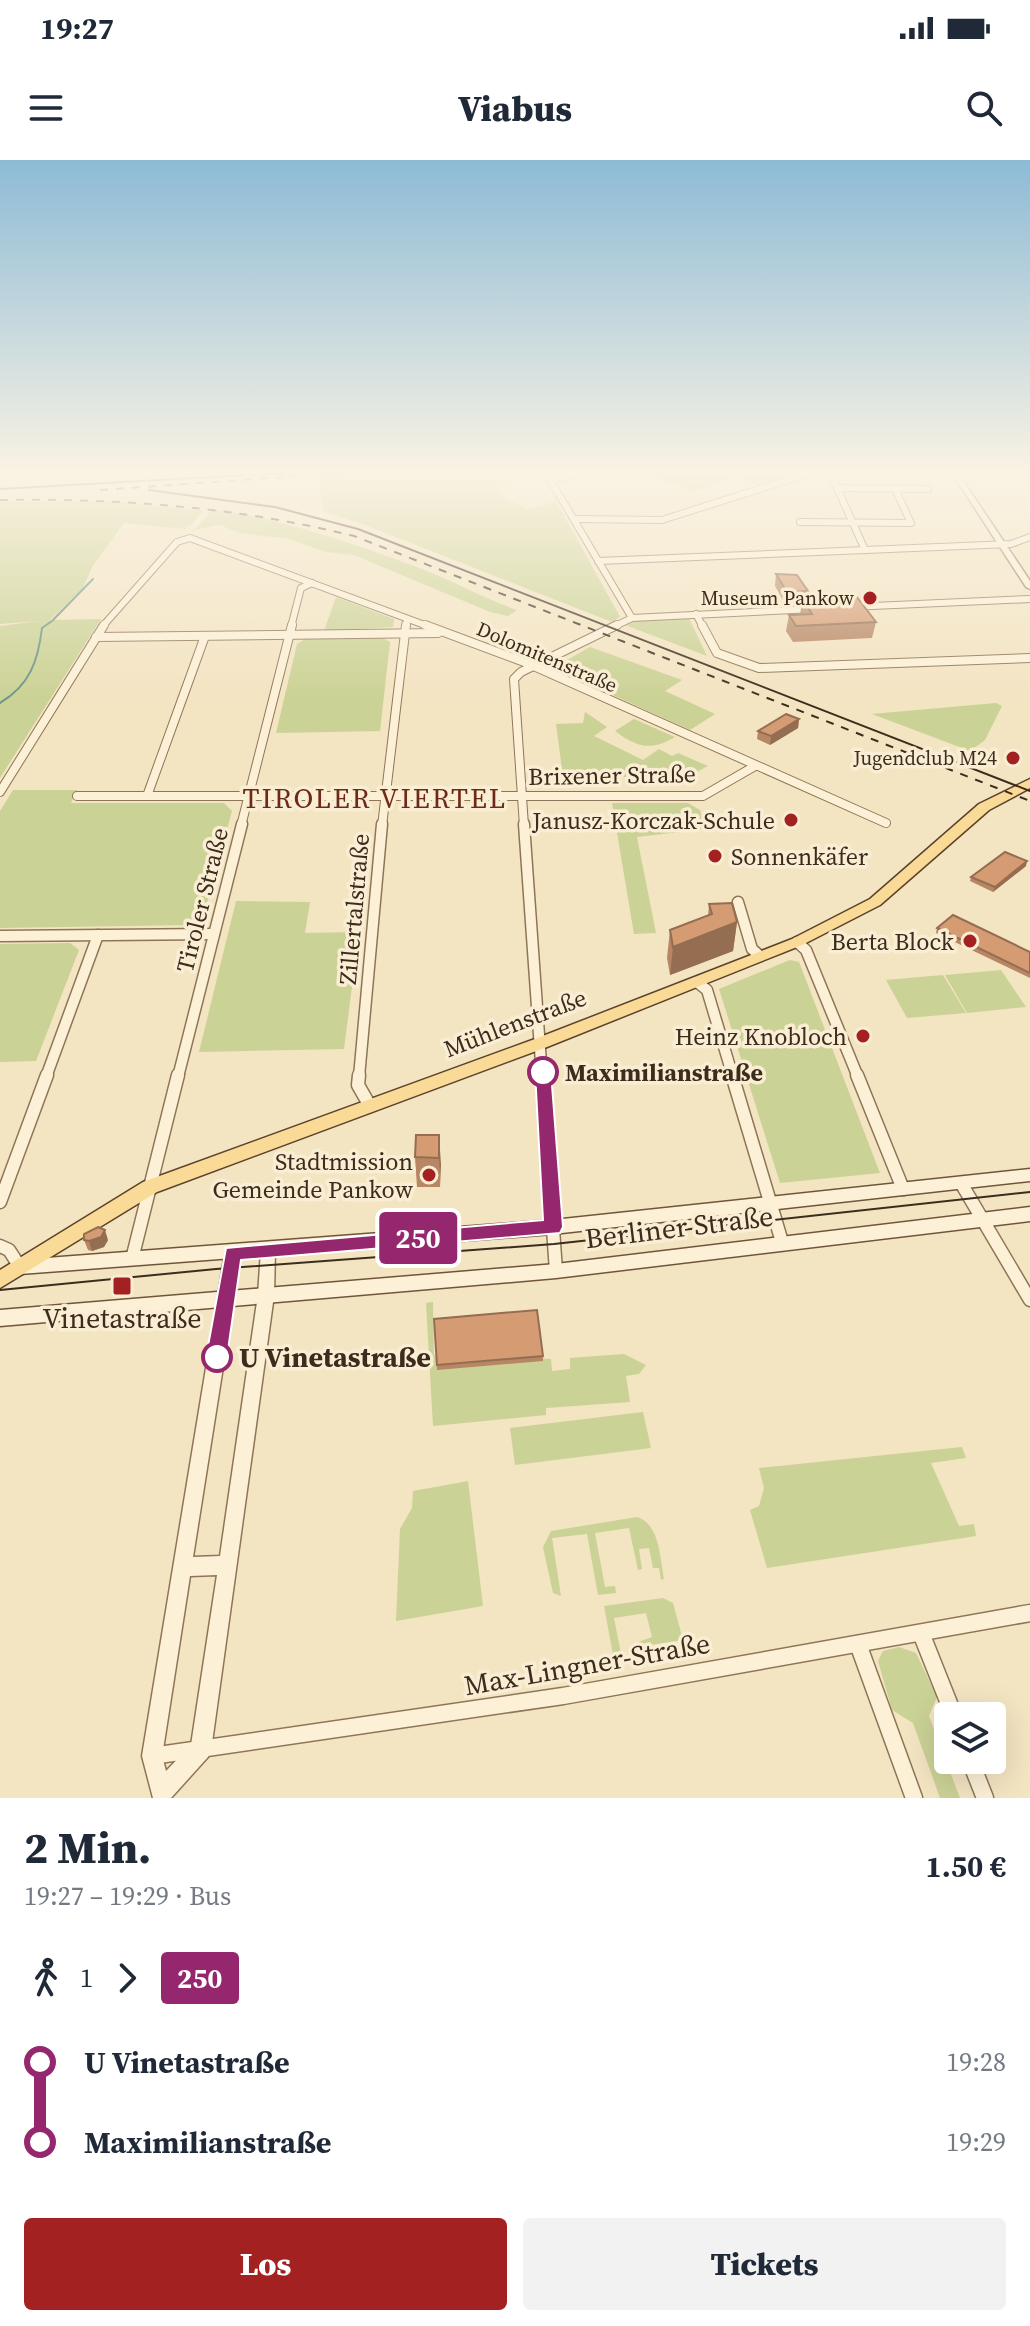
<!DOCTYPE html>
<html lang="de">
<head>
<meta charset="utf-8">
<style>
	:root { --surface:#fff; --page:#f2f2f3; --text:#1f2937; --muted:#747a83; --accent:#a42121 }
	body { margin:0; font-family:"Source Serif 4",serif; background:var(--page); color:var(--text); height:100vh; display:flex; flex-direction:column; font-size:30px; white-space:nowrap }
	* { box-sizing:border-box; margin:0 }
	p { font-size:26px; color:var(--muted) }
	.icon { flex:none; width:44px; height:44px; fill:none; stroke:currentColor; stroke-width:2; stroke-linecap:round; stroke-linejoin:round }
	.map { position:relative; height:1638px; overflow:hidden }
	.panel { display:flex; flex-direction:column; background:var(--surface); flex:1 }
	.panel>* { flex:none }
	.badge { padding:0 16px; border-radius:6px; font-size:28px; line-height:52px }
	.buttons { position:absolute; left:934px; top:1542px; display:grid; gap:16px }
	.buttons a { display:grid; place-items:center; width:72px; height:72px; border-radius:8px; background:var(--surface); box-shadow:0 8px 32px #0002; font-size:40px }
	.map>.badge { position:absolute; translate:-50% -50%; box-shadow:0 0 0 4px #fff }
	.legs { display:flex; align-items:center; gap:12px; height:88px; padding:0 24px; font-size:26px }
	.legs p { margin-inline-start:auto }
	.summary { display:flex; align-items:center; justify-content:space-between; height:136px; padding:0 24px }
	h1 { font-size:44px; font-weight:800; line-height:60px }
	.action { display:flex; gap:16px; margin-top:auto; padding:16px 24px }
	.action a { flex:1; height:92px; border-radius:8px; background:var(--accent); color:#fff; font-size:32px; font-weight:800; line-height:92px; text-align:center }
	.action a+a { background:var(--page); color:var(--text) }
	ul { padding:0 24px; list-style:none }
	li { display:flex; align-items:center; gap:28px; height:80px; font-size:30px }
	li i { display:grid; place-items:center; width:12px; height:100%; margin:0 10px; background:currentColor }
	li i::after { content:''; width:20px; height:20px; margin:-10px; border:6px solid; border-radius:50%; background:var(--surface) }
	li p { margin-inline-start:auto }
	li:first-child i { background:linear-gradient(#0000 50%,currentColor 0) }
	li:last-child i { background:linear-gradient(currentColor 50%,#0000 0) }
	.status { display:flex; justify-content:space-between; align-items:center; height:56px; padding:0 40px; background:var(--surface); direction:ltr }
	.status svg { height:22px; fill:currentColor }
	header { display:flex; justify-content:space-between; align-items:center; height:104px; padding:0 24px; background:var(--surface); font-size:36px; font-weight:800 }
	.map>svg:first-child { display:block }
	.green { fill:#cbd295 }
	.cemetery { fill:#c0c695 }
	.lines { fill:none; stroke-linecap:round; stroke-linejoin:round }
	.stream { stroke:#6a948a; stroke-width:2 }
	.minor-far4-casing { stroke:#8f7557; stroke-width:8 }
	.minor-far3-casing { stroke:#8f7557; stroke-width:10 }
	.minor-far2-casing { stroke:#8f7557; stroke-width:13 }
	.minor-far1-casing { stroke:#8f7557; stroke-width:15 }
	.minor-casing { stroke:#8f7557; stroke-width:19 }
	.tertiary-casing { stroke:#8f7557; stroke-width:3 }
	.secondary-casing { stroke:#70553a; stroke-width:3 }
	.primary-casing { stroke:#5c422c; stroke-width:3 }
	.minor-far4 { stroke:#fcf1d7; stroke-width:6 }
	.minor-far3 { stroke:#fcf1d7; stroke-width:8 }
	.minor-far2 { stroke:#fcf1d7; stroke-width:10 }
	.minor-far1 { stroke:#fcf1d7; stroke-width:12 }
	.minor { stroke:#fcf1d7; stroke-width:16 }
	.tertiary { fill:#fcf1d7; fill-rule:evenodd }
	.secondary { fill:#fcf1d7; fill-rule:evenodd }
	.primary { fill:#f9da96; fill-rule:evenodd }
	.tram { stroke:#3d2c1d; stroke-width:2 }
	.rail { stroke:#3d2c1d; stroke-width:2; stroke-dasharray:8 8; stroke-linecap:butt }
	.wall { fill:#b78664 }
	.shaded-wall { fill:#956d51 }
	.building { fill:#d59c74; stroke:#956d51; stroke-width:2 }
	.line-1 { fill:#95276e; stroke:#fff; stroke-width:2 }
	.poi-dot { fill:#a42121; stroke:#f9eed3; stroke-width:3 }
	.stop-1-dot { fill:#fff; stroke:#95276e; stroke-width:4 }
	.labels { text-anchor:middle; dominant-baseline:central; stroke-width:7; stroke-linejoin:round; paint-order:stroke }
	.far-poi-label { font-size:20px; fill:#3d2c1d; stroke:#f9eed3; text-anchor:end }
	.far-street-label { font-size:20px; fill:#3d2c1d; stroke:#f9eed3 }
	.street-label { font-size:24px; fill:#3d2c1d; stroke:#f9eed3 }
	.poi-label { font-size:24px; fill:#3d2c1d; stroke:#f9eed3; text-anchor:end }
	.stop-label { font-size:24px; font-weight:bold; fill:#3d2c1d; stroke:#f9eed3; text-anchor:start }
	.quarter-label { font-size:28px; letter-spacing:2px; fill:#6e2a17; stroke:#f9eed3 }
	.near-street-label { font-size:28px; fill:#3d2c1d; stroke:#f9eed3 }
	.near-poi-label { font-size:28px; fill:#3d2c1d; stroke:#f9eed3 }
	.near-stop-label { font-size:28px; font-weight:bold; fill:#3d2c1d; stroke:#f9eed3; text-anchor:start }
</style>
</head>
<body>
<div class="status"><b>19:27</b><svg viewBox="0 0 49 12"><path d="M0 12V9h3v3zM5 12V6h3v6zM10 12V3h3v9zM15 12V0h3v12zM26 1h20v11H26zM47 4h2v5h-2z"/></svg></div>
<header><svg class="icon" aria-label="menu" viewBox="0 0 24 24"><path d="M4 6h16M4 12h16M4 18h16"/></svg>Viabus<svg class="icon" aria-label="search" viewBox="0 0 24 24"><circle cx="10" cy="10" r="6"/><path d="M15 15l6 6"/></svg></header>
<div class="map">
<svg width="1030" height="1638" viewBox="0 0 1030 1638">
	<rect width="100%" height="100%" fill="#f3e4c2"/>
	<g class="green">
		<polygon points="0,310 69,310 91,314 106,310 184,310 193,313 0,318"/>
		<polygon points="403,310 525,310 494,331 502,332 504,338 528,349 556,341 620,457 612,462 360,363 324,352 318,317"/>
		<polygon points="0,342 121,342 203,351 191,365 185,366 186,369 124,363 92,407 83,428 50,460 101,459 0,618 0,466 39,461 0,464"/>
		<path d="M213 349C279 359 341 379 403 402 442 415 478 436 517 450L508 456 490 452 354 395 325 392 290 379 240 373 220 365 194 370Z"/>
		<polygon points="336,437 394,459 393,467 324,471"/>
		<polygon points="689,458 707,496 625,465 634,461"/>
		<polygon points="383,478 390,482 380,571 276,573 297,484 305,479"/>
		<polygon points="590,487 682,520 665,531 715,554 690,570 553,508"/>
		<polygon points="996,543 1002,546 985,580 970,591 872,554"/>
		<polygon points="585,552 607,567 594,576 643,600 659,589 672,596 678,593 708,606 687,617 563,617 556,564 583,563"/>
		<path d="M634 559 675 577C651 591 638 588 615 571Z"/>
		<polygon points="13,630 77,630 71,643 224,643 232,651 203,758 190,765 0,768 0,651"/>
		<polygon points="612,643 688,643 700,650 705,669 637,677 656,773 634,774"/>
		<polygon points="236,741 310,742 305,773 359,772 344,889 199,892"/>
		<polygon points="70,783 79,790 36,901 0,902 0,784"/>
		<polygon points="790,800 799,802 880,1013 780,1023 719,829"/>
		<polygon points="1001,810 1026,847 967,853 945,815"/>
		<polygon points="943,815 966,853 907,858 886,820"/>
		<polygon points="433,1142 434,1195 551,1199 552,1211 570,1209 570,1198 624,1194 646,1205 639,1214 626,1216 630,1242 546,1248 546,1255 433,1266 426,1143"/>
		<polygon points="643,1252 651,1288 515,1305 510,1268"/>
		<polygon points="962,1287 966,1298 931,1303 959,1366 974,1364 976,1376 767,1408 750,1350 759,1346 764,1328 759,1308"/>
		<polygon points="468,1321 483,1446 396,1461 400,1369 412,1348 413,1331"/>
		<path d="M637 1357C660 1364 660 1399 664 1419L661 1420 659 1408H653L649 1388 639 1389 642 1409 638 1410 629 1368 595 1373 605 1427 615 1426 616 1433 598 1435 587 1374 552 1378 561 1436 553 1433 543 1387 551 1371Z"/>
		<polygon points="663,1438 673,1443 683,1480 631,1488 630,1485 652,1477 646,1453 614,1458 621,1494 614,1500 604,1446"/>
		<polygon points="899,1487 916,1493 937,1537 929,1556 960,1638 940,1638 913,1563 892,1550 878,1501 883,1491"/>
	</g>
	<polygon class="cemetery" points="660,310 778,310 792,315 760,325 734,317 693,332 647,314"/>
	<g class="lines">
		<g class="stream">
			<polyline points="53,460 93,419"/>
			<path d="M0 543C30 525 38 501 42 468L52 461"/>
		</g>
		<defs>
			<g id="minor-far4">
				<polyline points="192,310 198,312"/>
				<polyline points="586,310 551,321 632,458"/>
				<polyline points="829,310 865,390"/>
				<polyline points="837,328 928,329"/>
				<polyline points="574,359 662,360 819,310"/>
				<polyline points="800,362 911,363 895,329"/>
				<polyline points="598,401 1011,384 1030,377"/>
				<polyline points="850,447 1030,439"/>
				<polyline points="696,454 703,467"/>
				<polyline points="102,467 177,382 190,378 430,467"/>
				<polyline points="291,467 301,428 312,423"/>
				<polyline points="406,467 407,459"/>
				<polyline points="613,467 632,458 814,449"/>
			</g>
			<g id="minor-far3">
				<polyline points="425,465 527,503 886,663"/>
				<polyline points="702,465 717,493 759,508 1030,498"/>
				<polyline points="96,477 438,473"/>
				<polyline points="0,632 104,465"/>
				<polyline points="77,636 703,636 755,606"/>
				<polyline points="147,636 205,476"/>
				<polyline points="241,666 292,465"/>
				<polyline points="382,666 406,465"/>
				<polyline points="524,666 514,519 521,512 617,465"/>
			</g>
			<g id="minor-far2">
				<polyline points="524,664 542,917"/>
				<polyline points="738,742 752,789 760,796"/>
				<polyline points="0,776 214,774"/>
				<polyline points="797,782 806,790 858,917"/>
				<polyline points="697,822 707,830 733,917"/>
				<polyline points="46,917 98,775"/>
				<polyline points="178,917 242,664"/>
				<polyline points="359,917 382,664"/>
			</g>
			<g id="minor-far1">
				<polyline points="359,915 358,925 370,946"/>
				<polyline points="542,915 556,1111"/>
				<polyline points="732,915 782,1082"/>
				<polyline points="857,915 903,1029"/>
				<polyline points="961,1023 1030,1140"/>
				<polyline points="0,1042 47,915"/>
				<polyline points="0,1086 9,1090 20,1107"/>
				<polyline points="132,1099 178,915"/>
			</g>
			<g id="minor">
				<polyline points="921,1473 954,1556"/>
				<polyline points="858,1484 914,1638"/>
				<polyline points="152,1596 563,1536 1030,1453"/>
				<polyline points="970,1600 985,1638"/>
			</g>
			<g id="tertiary">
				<polygon points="950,310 956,310 1030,421 1030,429 1026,427"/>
				<path d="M268 1085 273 1087 275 1091 274 1135 211 1590 208 1597 171 1638H153L142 1596 225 1093 228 1089 233 1087 238 1089 241 1093 193 1397 220 1396 258 1135 261 1091 263 1087ZM217 1415 191 1585 166 1611 162 1596 190 1416Z"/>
			</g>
			<g id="secondary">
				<polygon points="1030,1009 1030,1021 553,1074 20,1114 14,1112 11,1107 14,1102 20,1100 553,1060"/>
				<polygon points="1030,1047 1030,1061 556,1118 0,1166 0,1150 556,1104"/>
			</g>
			<polygon id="primary" points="1030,619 1030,628 989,650 880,745 802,785 547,887 157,1032 0,1128 0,1110 143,1022 535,879 792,779 870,739 979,644"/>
		</defs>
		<use href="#minor-far4" class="minor-far4-casing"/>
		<use href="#minor-far3" class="minor-far3-casing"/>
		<use href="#minor-far2" class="minor-far2-casing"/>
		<use href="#minor-far1" class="minor-far1-casing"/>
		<use href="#minor" class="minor-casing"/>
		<use href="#tertiary" class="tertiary-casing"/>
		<use href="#secondary" class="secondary-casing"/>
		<use href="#primary" class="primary-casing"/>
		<use href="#minor-far4" class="minor-far4"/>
		<use href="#minor-far3" class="minor-far3"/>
		<use href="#minor-far2" class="minor-far2"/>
		<use href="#minor-far1" class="minor-far1"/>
		<use href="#minor" class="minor"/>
		<use href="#tertiary" class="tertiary"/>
		<use href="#secondary" class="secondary"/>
		<use href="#primary" class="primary"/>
		<g class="tram">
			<polyline points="0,329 336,310"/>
			<polyline points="149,330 275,347 358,369 1030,631"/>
			<polyline points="0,1130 216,1109 554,1084 1030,1032"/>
		</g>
		<g class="rail">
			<polyline points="100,330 384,310"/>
			<path d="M0 340C120 338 237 347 354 376L1030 641"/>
		</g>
	</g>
	<g class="wall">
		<polygon points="776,414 808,431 807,440 876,462 872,478 793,482 786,471 789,455 800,454 802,443 785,444 775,426"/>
		<polygon points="799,559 798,568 770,585 757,579 758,571"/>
		<polygon points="1026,706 993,732 970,721 971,717"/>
		<polygon points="709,744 737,762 733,791 670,815 667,798 670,770 708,756"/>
		<polygon points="937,768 1030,792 1030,818 936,773"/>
		<polygon points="439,975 440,1027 417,1027 415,997"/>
		<polygon points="84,1080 108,1080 104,1087 92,1091 88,1090"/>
		<polygon points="434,1159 543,1196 543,1201 437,1210"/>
	</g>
	<g class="shaded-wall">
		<polygon points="799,559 798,568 770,585 771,576"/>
		<polygon points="1027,701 1026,706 993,732 995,727"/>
		<polygon points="737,762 733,791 670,815 673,787"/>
		<polygon points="439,975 441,1005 440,1027 439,998"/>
		<polygon points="105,1070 108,1080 104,1087 92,1091 89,1081"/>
	</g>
	<g class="building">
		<polygon points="776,414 797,415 808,431 787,432"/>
		<polygon points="857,437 876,462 796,466 789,455 812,454 803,440"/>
		<polygon points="786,554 799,559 771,576 758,571"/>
		<polygon points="1005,692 1027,701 995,727 971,717"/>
		<polygon points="732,743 737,762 673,787 670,770 712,754 709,744"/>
		<polygon points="953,755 1030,792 1030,813 937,768"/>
		<polygon points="416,975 439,975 439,998 415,997"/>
		<polygon points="98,1067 105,1070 101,1077 89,1081 84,1080 84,1074"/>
		<polygon points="537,1150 543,1196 437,1205 434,1159"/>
	</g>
	<linearGradient id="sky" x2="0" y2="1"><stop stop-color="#8dbbd6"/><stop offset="0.58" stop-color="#faf3e4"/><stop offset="1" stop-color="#faf3e4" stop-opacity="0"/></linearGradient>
	<rect width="1030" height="539" fill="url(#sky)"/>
	<polygon class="line-1" points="543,906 551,912 563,1067 560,1073 241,1100 227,1197 224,1203 209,1203 206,1197 226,1088 543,1060 535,912"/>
	<g class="poi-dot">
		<circle cx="870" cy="438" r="8"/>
		<circle cx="1013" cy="598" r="8"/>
		<circle cx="791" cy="660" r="8"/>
		<circle cx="715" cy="696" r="8"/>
		<circle cx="970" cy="781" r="8"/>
		<circle cx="863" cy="876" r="8"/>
		<circle cx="429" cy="1015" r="8"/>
		<rect x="112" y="1116" width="20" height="20" rx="4"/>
	</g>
	<g class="stop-1-dot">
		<circle cx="543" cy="912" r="14"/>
		<circle cx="217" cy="1197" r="14"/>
	</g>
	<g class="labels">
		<g class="far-poi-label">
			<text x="854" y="438">Museum Pankow</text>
			<text x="997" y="598">Jugendclub M24</text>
		</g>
		<g class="far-street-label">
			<text transform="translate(547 497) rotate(23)">Dolomitenstraße</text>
		</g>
		<g class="street-label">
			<text transform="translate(612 615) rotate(-1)">Brixener Straße</text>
			<text transform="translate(202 740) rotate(-76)">Tiroler Straße</text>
			<text transform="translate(354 749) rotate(-85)">Zillertalstraße</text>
			<text transform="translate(515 863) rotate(-21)">Mühlenstraße</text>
		</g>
		<g class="poi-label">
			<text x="775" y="660">Janusz-Korczak-Schule</text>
			<text x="731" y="696" text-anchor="start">Sonnenkäfer</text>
			<text x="954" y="781">Berta Block</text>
			<text x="847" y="876">Heinz Knobloch</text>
			<text x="413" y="1001">Stadtmission<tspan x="413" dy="28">Gemeinde Pankow</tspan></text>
		</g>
		<g class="stop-label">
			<text x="565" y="912">Maximilianstraße</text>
		</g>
		<g class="quarter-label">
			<text x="375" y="638">TIROLER VIERTEL</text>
		</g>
		<g class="near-street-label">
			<text transform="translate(679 1067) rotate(-7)">Berliner Straße</text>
			<text transform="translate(587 1504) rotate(-10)">Max-Lingner-Straße</text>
		</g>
		<g class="near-poi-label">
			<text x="122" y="1158">Vinetastraße</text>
		</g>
		<g class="near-stop-label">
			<text x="239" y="1197">U Vinetastraße</text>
		</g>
	</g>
</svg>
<div class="buttons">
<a><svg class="icon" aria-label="layers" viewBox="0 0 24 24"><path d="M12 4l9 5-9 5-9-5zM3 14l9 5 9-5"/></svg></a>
</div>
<b class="badge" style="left:418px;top:1078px;background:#95276e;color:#fff">250</b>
</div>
<section class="panel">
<div class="summary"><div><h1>2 Min.</h1><p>19:27 – 19:29 · Bus</p></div><b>1.50 €</b></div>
<div class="legs"><svg class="icon" aria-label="walk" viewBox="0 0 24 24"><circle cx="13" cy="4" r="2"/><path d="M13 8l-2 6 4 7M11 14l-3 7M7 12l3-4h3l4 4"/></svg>1<svg class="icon" aria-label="forward" viewBox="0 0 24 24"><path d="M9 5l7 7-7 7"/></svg><b class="badge" style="background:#95276e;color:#fff">250</b></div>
<ul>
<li><i style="color:#95276e"></i><b>U Vinetastraße</b><p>19:28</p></li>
<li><i style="color:#95276e"></i><b>Maximilianstraße</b><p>19:29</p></li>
</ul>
<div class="action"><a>Los</a><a>Tickets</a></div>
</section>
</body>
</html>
